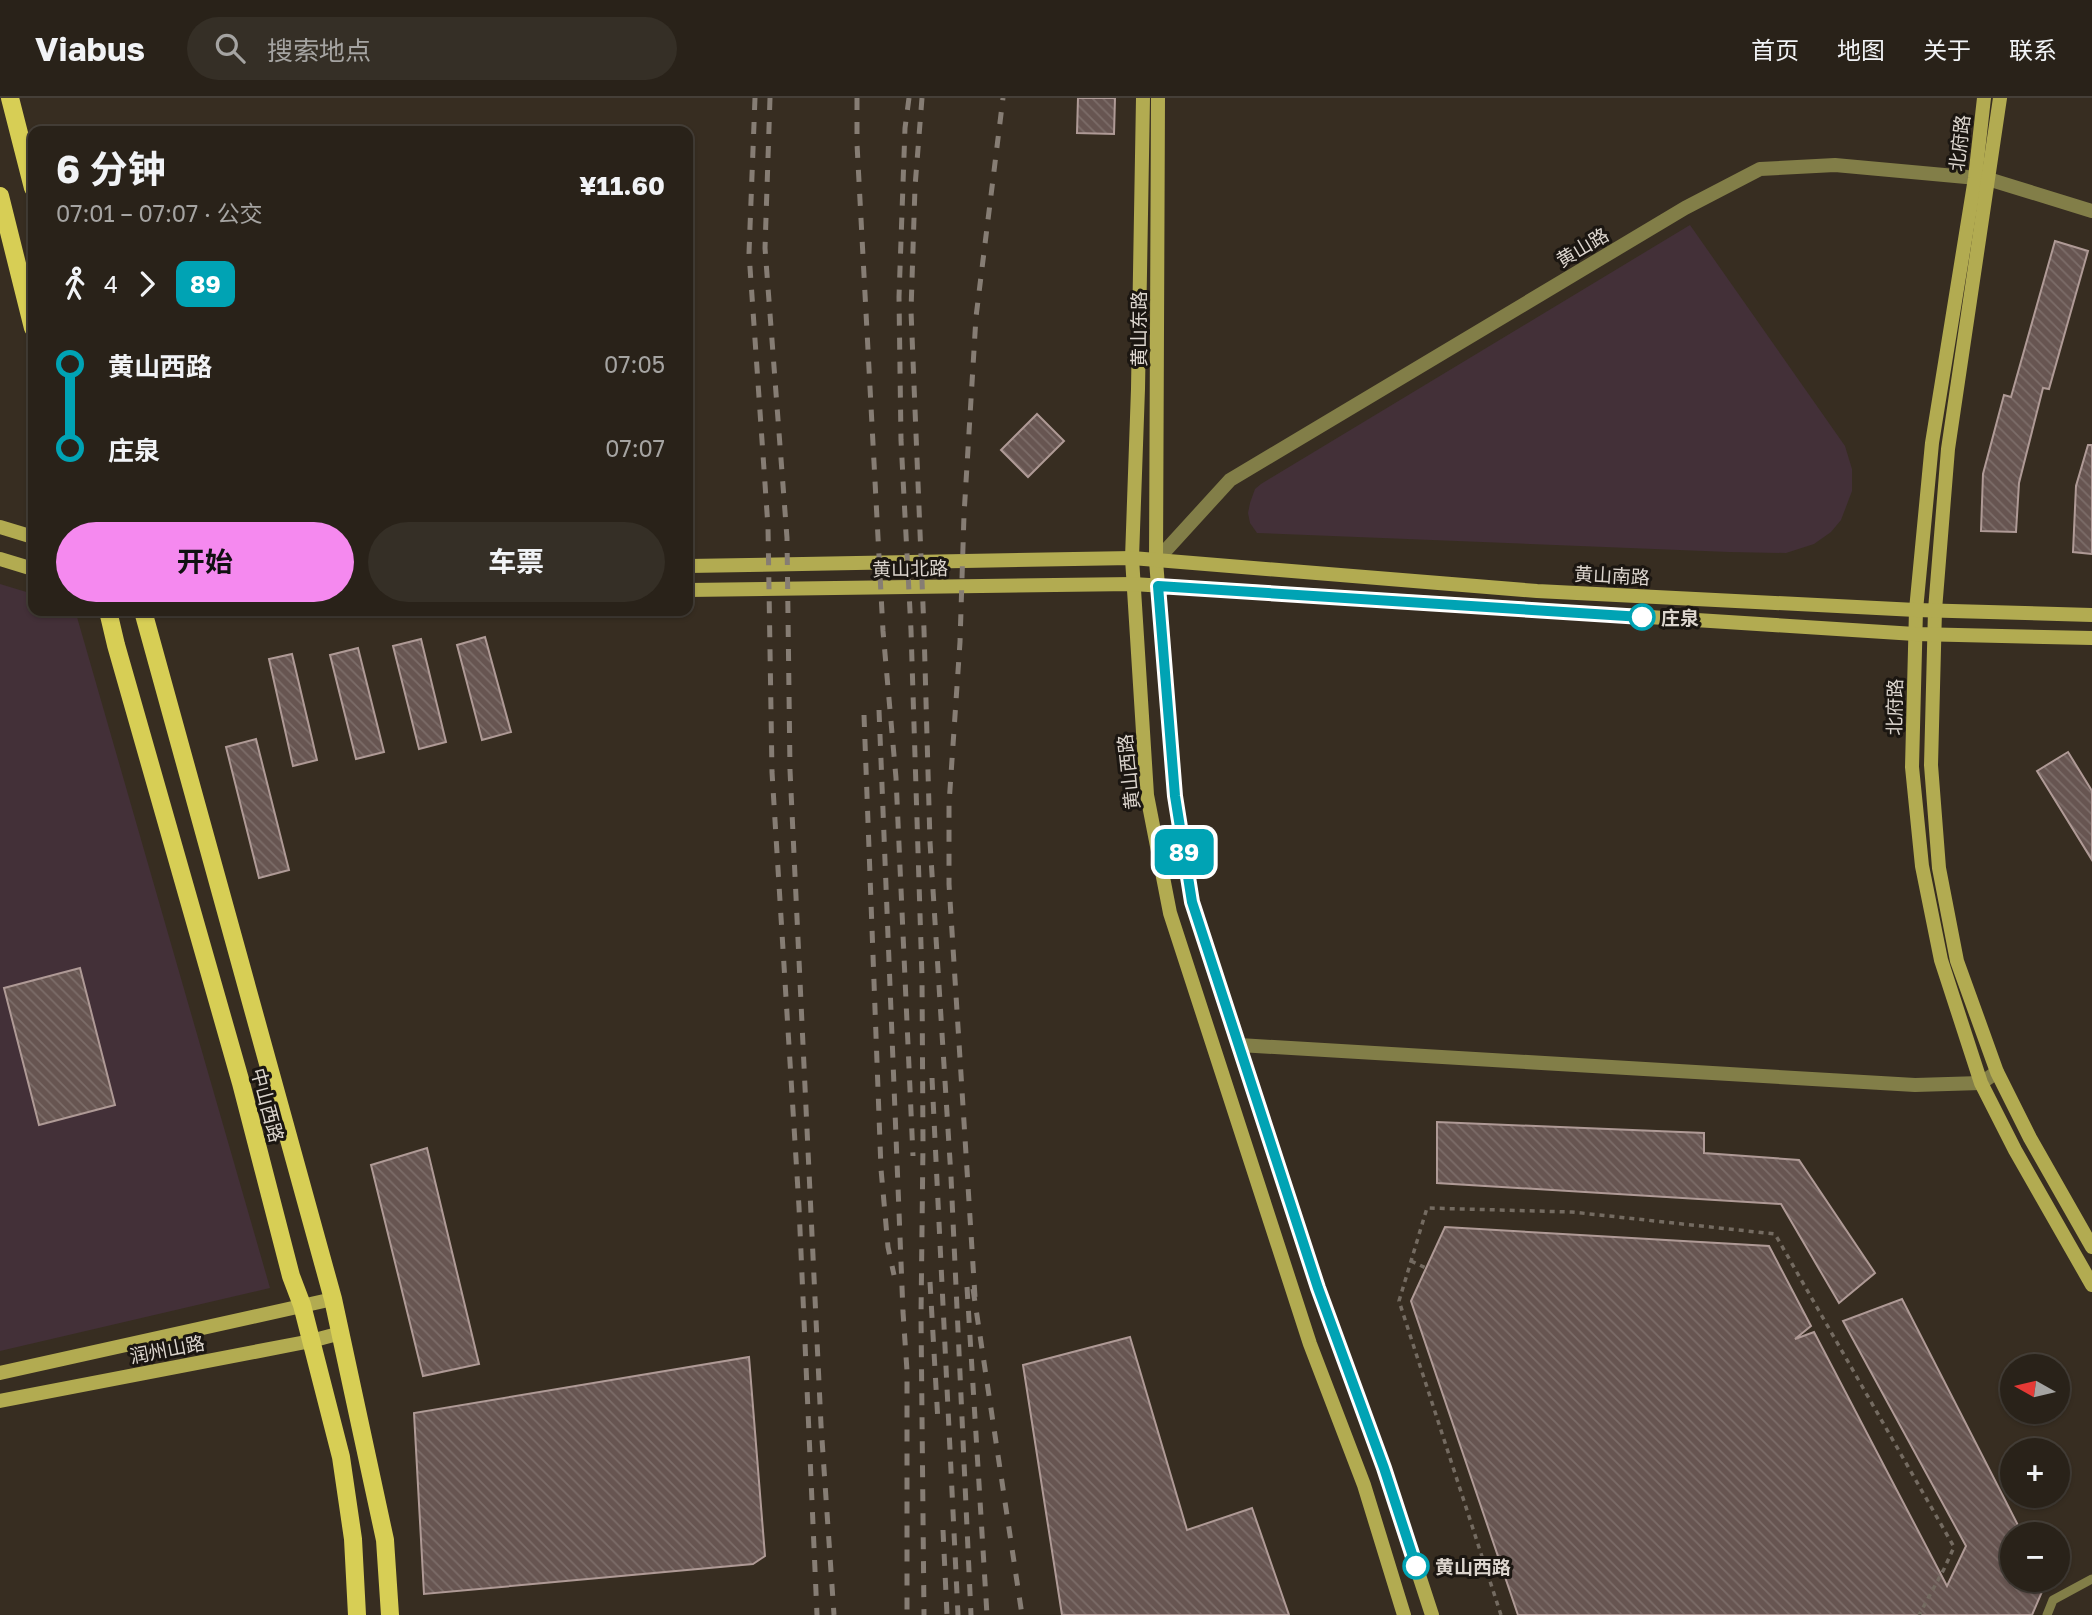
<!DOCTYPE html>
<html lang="zh">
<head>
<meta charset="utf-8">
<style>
	:root { --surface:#292219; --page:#352f26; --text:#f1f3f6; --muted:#a5a4a2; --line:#453f38; --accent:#f589ef }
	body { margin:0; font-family:"Golos Text","Noto Sans SC",sans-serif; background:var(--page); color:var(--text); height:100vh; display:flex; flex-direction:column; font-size:26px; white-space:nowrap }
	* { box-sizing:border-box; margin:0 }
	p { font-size:23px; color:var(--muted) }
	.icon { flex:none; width:38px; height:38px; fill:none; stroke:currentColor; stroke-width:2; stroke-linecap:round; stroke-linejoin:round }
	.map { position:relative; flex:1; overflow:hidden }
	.side { position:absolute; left:28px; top:28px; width:665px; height:490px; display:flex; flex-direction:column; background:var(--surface); border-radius:14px; box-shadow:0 2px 5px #0004,0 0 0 2px var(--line) }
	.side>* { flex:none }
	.badge { padding:0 14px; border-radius:10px; font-size:24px; line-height:46px }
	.needle { width:46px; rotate:278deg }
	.fabs { position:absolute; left:2000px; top:1256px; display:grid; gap:14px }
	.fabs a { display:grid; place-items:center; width:70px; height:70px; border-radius:50%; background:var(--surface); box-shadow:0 2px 5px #0004,0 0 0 2px var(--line); font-size:35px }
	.map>.badge { position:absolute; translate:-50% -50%; box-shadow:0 0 0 4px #fff }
	.legs { display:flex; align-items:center; gap:10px; height:77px; padding:0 28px; font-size:23px }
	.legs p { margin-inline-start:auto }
	.head { display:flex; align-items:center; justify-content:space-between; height:119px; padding:0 28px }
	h1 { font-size:38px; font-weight:700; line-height:52px }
	.button { display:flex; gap:14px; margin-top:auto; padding:14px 28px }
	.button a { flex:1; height:80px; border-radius:42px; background:var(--accent); color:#111; font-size:28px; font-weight:700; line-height:80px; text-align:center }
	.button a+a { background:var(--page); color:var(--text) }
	ul { padding:0 28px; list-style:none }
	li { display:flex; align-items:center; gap:24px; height:84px; font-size:26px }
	li i { display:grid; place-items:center; width:10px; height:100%; margin:0 9px; background:currentColor }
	li i::after { content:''; width:18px; height:18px; margin:-9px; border:5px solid; border-radius:50%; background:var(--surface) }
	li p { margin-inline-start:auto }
	li:first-child i { background:linear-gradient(#0000 50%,currentColor 0) }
	li:last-child i { background:linear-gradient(currentColor 50%,#0000 0) }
	header { display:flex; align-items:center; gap:42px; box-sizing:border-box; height:98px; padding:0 35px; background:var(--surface); border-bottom:2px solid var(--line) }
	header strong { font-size:33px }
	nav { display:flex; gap:38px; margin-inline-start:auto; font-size:24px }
	.search { width:490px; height:63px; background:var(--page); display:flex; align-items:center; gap:18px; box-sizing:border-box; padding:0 24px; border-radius:38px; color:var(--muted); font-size:26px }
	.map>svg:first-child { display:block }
	.commercial { fill:#433038 }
	.building { fill:url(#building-back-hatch); stroke:#af9a96; stroke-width:2 }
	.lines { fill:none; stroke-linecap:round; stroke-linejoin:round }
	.path { stroke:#746b61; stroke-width:3.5; stroke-dasharray:5 5; stroke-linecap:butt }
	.lane { stroke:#827e48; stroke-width:9 }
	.street { stroke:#827e48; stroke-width:14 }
	.secondary { stroke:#b2ab51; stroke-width:14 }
	.primary { stroke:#d7ce55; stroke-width:18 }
	.rail { stroke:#867d74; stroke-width:5; stroke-dasharray:12 12; stroke-linecap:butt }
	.line-1-casing { stroke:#fff; stroke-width:16 }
	.line-1 { stroke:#00a3b4; stroke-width:10 }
	.stop-1-dot { fill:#fff; stroke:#00a3b4; stroke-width:3.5 }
	.labels { text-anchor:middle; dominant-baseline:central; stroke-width:6; stroke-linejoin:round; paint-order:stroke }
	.street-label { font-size:19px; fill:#dcd5ce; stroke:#1b1611 }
	.stop-label { font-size:19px; font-weight:bold; fill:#dcd5ce; stroke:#1b1611; text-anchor:start }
</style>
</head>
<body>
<header>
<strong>Viabus</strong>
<div class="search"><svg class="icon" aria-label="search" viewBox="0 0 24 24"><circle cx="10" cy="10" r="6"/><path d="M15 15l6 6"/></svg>搜索地点</div>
<nav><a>首页</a><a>地图</a><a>关于</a><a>联系</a></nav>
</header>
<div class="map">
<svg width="2092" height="1517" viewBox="0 0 2092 1517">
	<defs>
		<pattern id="building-back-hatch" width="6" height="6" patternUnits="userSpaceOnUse" patternTransform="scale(1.75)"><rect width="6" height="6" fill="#675551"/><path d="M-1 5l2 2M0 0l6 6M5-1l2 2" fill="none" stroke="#7c6d69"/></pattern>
	</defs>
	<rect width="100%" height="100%" fill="#372d21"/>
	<g class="commercial">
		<polygon points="1690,127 1845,348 1852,371 1852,393 1841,422 1831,434 1814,446 1786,455 1729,454 1257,435 1250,425 1248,415 1250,405 1255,391 1261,386"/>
		<polygon points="0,486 33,496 33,513 69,513 77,519 270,1190 0,1253"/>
	</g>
	<g class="building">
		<polygon points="1078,0 1115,0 1114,36 1077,35"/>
		<polygon points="2055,143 2088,153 2049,291 2043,290 2019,385 2016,434 1981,433 1983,376 2004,297 2011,299"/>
		<polygon points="1037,316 1064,343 1028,379 1001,352"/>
		<polygon points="2088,347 2092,347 2092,456 2073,454 2076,388"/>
		<polygon points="485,539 511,634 482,642 457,547"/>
		<polygon points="421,541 446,644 419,651 393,548"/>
		<polygon points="358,550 384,654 356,661 330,557"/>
		<polygon points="292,556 317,662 293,668 269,561"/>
		<polygon points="256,641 289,772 259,780 226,649"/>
		<polygon points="2068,654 2092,693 2092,762 2037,673"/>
		<polygon points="80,870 115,1007 39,1027 4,890"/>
		<polygon points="1437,1024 1704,1035 1704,1055 1799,1062 1875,1175 1839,1205 1781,1106 1437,1085"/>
		<polygon points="427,1050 479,1266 423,1278 371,1067"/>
		<polygon points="1445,1129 1769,1148 1811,1228 1795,1241 1814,1234 1947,1488 1966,1448 1843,1223 1902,1201 2023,1437 2012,1437 2012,1482 2047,1482 2032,1517 1518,1517 1411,1203"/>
		<polygon points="1130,1239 1187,1432 1252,1410 1289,1517 1062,1517 1023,1267"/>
		<polygon points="749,1259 765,1458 753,1466 424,1496 414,1315"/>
	</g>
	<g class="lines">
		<g class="path">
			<polyline points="1411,1163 1426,1170"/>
			<polyline points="1501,1517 1399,1203 1427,1110 1572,1114 1775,1136 1954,1449 1944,1471 1919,1517"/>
		</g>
		<polyline class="lane" points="2047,1517 2053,1502 2092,1481"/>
		<g class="street">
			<polyline points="1156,463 1230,382 1685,110 1760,71 1835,67 1988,81 2092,113"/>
			<polyline points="1239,947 1915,987 1981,985 1997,974"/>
		</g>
		<g class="secondary">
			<polyline points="1143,0 1138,291 1132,460 1147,697 1170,815 1310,1246 1364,1387 1404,1517"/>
			<polyline points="1158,0 1156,463 1175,698 1192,804 1318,1190 1384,1370 1432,1517"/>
			<polyline points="1984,0 1975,80 1932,345 1916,512 1912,669 1922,768 1941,862 1981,985 2015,1052 2092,1187"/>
			<polyline points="2000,0 1948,351 1935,512 1931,667 1939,770 1957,863 1997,974 2030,1040 2092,1149"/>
			<polyline points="0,429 33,439"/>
			<polyline points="0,461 33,471"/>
			<polyline points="688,468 1132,460 1537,493 1916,512 2092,517"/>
			<polyline points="688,492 1133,486 1915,536 2092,540"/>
			<polyline points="0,1275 333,1201"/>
			<polyline points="0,1303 311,1243 341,1235"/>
		</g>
		<g class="primary">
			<polyline points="10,0 33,90"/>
			<polyline points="0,98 33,230"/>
			<polyline points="108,513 116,547 241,985 291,1178 302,1207 341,1359 353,1441 357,1517"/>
			<polyline points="143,513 333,1201 385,1442 390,1517"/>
		</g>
		<g class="rail">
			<polyline points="755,0 749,155 768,429 772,674 799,1109 817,1517"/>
			<polyline points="770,0 765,150 787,440 790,672 821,1327 834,1517"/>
			<polyline points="857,0 857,46 883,533 896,680 913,1058"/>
			<polyline points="909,0 905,30 899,199 901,342 911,532 922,879 923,1045 921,1218 924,1517"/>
			<polyline points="922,0 915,89 911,213 924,532 930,744 951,1079 971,1517"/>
			<polyline points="879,612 903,1214 907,1273 907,1517"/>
			<polyline points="864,617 881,1071 888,1149 894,1177"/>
			<polyline points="932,980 958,1517"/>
			<polyline points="930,1184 938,1324"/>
			<polyline points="967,1189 987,1517"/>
			<polyline points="973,1191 1022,1517"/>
			<polyline points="975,1199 949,786 949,706 960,544 964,417 976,219 1003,0"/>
			<polyline points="943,1432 947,1517"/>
		</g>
	</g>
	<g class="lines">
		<defs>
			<polyline id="line-1" points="1416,1468 1384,1370 1318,1190 1192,804 1175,698 1158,488 1642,519"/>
		</defs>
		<use href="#line-1" class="line-1-casing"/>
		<use href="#line-1" class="line-1"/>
	</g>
	<g class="stop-1-dot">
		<circle cx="1642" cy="519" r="12"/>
		<circle cx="1416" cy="1468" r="12"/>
	</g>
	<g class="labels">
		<g class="street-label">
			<text transform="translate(1959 45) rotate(-83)">北府路</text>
			<text transform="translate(1582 149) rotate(-31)">黄山路</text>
			<text transform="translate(1138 231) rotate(-90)">黄山东路</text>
			<text transform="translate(910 470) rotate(-1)">黄山北路</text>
			<text transform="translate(1612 477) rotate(3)">黄山南路</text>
			<text transform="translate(1894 609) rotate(-89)">北府路</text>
			<text transform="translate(1128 674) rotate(-96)">黄山西路</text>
			<text transform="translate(268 1007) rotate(75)">中山西路</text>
			<text transform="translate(167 1251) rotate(-11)">润州山路</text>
		</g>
		<g class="stop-label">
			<text x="1661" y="519">庄泉</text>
			<text x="1435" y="1468">黄山西路</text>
		</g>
	</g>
</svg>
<div class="fabs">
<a><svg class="needle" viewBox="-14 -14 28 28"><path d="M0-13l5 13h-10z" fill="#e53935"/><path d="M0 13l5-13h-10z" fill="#a5a4a2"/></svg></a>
<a>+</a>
<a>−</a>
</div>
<b class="badge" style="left:1184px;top:754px;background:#00a3b4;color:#fff">89</b>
<section class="side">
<div class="head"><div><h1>6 分钟</h1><p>07:01 – 07:07 · 公交</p></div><b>¥11.60</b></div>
<div class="legs"><svg class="icon" aria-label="walk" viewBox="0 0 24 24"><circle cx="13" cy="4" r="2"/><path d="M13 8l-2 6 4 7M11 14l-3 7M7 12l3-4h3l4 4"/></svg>4<svg class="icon" aria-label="forward" viewBox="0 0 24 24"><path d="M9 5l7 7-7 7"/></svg><b class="badge" style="background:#00a3b4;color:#fff">89</b></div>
<ul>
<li><i style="color:#00a3b4"></i><b>黄山西路</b><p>07:05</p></li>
<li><i style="color:#00a3b4"></i><b>庄泉</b><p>07:07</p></li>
</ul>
<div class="button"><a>开始</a><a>车票</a></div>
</section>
</div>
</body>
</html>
